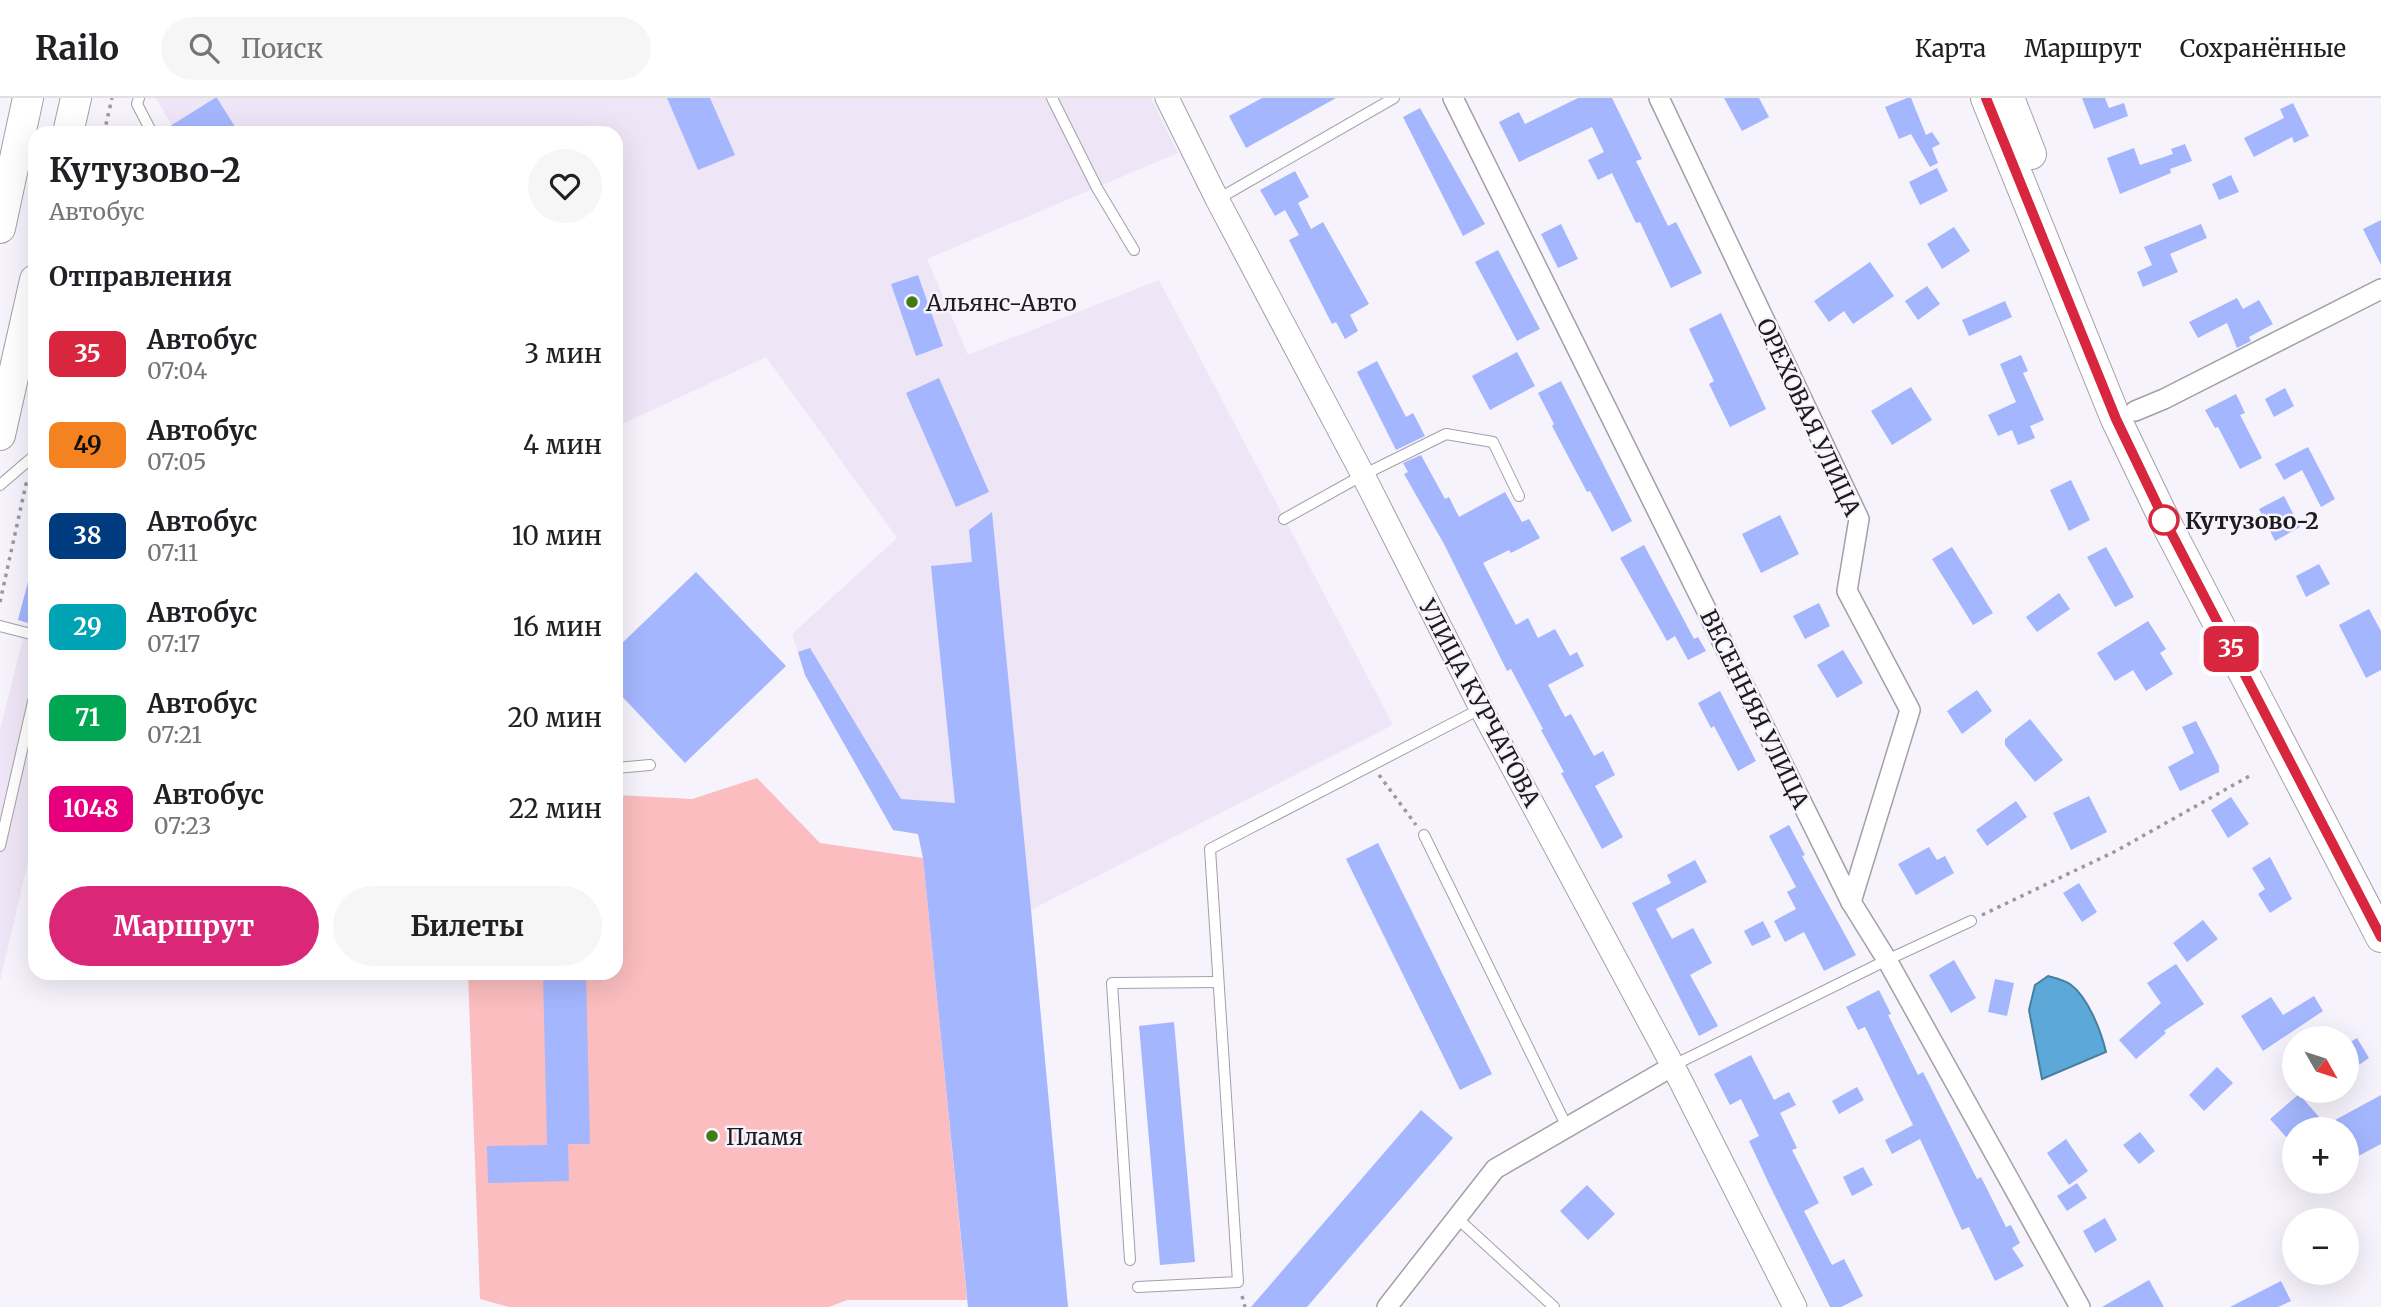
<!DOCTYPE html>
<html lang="ru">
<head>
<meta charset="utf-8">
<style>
	:root { --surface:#fff; --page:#f6f6f6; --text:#202124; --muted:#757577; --line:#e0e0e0; --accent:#db2777 }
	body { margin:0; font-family:Merriweather,serif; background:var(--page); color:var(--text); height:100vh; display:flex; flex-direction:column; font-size:26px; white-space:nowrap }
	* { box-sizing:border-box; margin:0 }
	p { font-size:23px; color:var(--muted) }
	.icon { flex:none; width:38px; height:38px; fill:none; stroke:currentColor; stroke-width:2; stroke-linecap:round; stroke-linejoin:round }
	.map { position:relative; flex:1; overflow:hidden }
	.side { position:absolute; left:28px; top:28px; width:595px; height:854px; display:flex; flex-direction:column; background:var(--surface); border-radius:21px; box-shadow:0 7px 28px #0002 }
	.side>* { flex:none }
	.badge { padding:0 14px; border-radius:10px; font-size:24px; line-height:46px }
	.needle { width:46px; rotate:129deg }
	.controls { position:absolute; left:2282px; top:928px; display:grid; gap:14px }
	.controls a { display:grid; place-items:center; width:77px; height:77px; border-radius:50%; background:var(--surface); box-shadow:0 7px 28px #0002; font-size:35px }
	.map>.badge { position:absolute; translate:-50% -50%; box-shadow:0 0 0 4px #fff }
	h2 { padding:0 21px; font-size:26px; line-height:63px }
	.round { display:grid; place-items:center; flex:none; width:74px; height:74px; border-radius:37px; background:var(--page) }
	.overview { display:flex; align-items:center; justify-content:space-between; height:119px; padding:0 21px }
	h1 { font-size:33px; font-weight:700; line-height:52px }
	.action { display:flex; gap:14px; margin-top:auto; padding:14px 21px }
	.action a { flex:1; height:80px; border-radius:42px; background:var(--accent); color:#fff; font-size:28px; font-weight:700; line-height:80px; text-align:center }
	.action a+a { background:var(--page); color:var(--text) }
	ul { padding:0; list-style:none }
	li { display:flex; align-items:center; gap:21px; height:91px; padding:0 21px }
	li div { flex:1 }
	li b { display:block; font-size:26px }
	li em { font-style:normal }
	li .badge { min-width:77px; font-weight:700; text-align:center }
	header { display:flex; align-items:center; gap:42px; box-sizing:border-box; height:98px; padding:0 35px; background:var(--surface); border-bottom:2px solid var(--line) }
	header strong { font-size:33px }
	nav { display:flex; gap:38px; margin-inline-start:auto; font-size:24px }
	.search { width:490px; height:63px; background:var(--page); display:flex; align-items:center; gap:18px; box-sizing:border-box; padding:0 24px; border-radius:38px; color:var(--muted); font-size:26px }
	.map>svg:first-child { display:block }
	.built { fill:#eee6f6 }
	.green { fill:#fbbdbf }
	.water { fill:#5ca8d9; stroke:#497ea1; stroke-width:2 }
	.building { fill:#a4b6fe }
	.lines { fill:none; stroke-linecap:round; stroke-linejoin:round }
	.service-casing { stroke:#a39fa7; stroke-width:12 }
	.minor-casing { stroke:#a39fa7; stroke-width:22 }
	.tertiary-casing { stroke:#a39fa7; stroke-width:25 }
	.primary-casing { stroke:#a39fa7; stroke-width:32 }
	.path { stroke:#9c989f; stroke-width:3.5; stroke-dasharray:3.5 5; stroke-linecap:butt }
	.service { stroke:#fff; stroke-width:10 }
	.minor { stroke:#fff; stroke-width:19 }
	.tertiary { stroke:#fff; stroke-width:23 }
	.primary { stroke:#fff; stroke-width:30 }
	.line-casing { stroke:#fff; stroke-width:16 }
	.line { stroke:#d7263d; stroke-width:10 }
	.poi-dot { fill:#417b13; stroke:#f7f3fc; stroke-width:2.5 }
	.stop-dot { fill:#fff; stroke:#d7263d; stroke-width:3.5 }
	.labels { text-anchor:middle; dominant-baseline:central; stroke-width:5; stroke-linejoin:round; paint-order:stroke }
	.poi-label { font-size:23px; fill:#1d1b1e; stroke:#f7f3fc; text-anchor:start }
	.street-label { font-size:23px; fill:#1d1b1e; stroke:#f7f3fc }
	.stop-label { font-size:23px; font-weight:bold; fill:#1d1b1e; stroke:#f7f3fc; text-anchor:start }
</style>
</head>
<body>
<header>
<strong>Railo</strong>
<div class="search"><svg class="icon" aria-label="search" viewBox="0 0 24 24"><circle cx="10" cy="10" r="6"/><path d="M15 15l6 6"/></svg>Поиск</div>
<nav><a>Карта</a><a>Маршрут</a><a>Сохранённые</a></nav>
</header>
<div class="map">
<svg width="2381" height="1209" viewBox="0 0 2381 1209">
	<rect width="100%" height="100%" fill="#f7f3fc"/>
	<g class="built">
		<polygon points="156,0 1151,0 1178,55 927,161 968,257 1159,182 1393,627 1031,812 1068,1209 968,1209 923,760 918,736 893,732 805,577 792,536 897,440 766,259 616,329 616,35 176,35"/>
		<polygon points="35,494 35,734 0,883 0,631"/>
	</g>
	<polygon class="green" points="757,680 820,745 923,760 967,1202 847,1202 829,1209 509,1209 480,1201 468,875 616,875 616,697 692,701"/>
	<path class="water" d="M2048 878C2055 880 2064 882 2070 886 2088 899 2101 933 2106 954L2042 981 2029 912 2035 887Z"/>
	<g class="building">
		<polygon points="215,0 217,0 239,35 159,35"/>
		<polygon points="667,0 710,0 735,57 698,72"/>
		<polygon points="1262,0 1336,0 1246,50 1229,18"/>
		<polygon points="1578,0 1612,0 1642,61 1636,63 1668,128 1676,124 1702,175 1671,190 1640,124 1636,125 1612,75 1598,82 1588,62 1604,54 1592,29 1519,64 1499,24 1519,14 1525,26"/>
		<polygon points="1724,0 1759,0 1769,19 1742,33"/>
		<polygon points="1907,0 1911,0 1926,37 1932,34 1940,46 1932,50 1938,65 1930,69 1911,36 1899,41 1885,9"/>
		<polygon points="2082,0 2105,0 2109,10 2124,5 2128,18 2094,31"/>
		<polygon points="2293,5 2309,38 2294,45 2292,39 2254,59 2244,40 2284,20 2280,11"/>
		<polygon points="1420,10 1485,126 1463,138 1403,19"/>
		<polygon points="2185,46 2192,63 2170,71 2171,75 2120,96 2107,60 2134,50 2140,67 2173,56 2171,51"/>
		<polygon points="1937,70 1948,93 1920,107 1909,84"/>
		<polygon points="1295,73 1309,99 1298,105 1311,131 1323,124 1369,206 1350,217 1358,233 1345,241 1336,224 1332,226 1289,142 1299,137 1285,112 1275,118 1260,92"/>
		<polygon points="2231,77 2239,94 2219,102 2212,86"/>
		<polygon points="2381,122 2381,167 2363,131"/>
		<polygon points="1561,126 1578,161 1558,170 1541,136"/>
		<polygon points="2201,126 2207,140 2170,156 2178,174 2143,189 2137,174 2152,167 2144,149"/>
		<polygon points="1954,129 1970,153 1942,171 1927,146"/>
		<polygon points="1498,152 1540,231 1517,243 1475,164"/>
		<polygon points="1870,164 1894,198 1853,226 1844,213 1829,224 1814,203"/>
		<polygon points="918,177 943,248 916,258 891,186"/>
		<polygon points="1927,188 1940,206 1918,222 1905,203"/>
		<polygon points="2237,200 2243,211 2259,202 2273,226 2249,239 2251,243 2237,250 2227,225 2198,240 2189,224"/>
		<polygon points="2005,203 2012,219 1969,238 1962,222"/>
		<polygon points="1721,215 1766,311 1730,329 1709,286 1714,283 1689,231"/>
		<polygon points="1517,254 1535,288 1490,312 1472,278"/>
		<polygon points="2021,257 2028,273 2023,275 2044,322 2030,328 2035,340 2018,347 2012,332 1998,338 1988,317 2016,304 2000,266"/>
		<polygon points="1377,263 1406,319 1413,315 1425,338 1396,352 1357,274"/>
		<polygon points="939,280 989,394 956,409 906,295"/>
		<polygon points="1561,283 1632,423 1612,434 1590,393 1587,394 1552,328 1554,326 1538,295"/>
		<polygon points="1911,289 1932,322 1892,347 1871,313"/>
		<polygon points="2285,290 2294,308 2274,319 2265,301"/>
		<polygon points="2236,296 2245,315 2240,317 2262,360 2240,371 2218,329 2215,330 2205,312"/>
		<polygon points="2308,349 2335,401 2321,409 2302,372 2284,382 2275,366"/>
		<polygon points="1421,357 1445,401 1449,399 1459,419 1505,394 1522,424 1529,421 1540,440 1511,455 1509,452 1483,465 1516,527 1528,520 1538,540 1555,531 1570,558 1577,554 1584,568 1548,587 1565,619 1571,616 1594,658 1603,653 1615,677 1595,688 1623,739 1602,751 1561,675 1564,674 1541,632 1543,631 1511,571 1507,573 1444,446 1404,376 1408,374 1403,365"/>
		<polygon points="2071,382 2090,422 2069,433 2050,392"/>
		<polygon points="2284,398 2300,429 2275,443 2259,411"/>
		<polygon points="992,414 1031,812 1068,1209 968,1209 923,760 918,736 893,732 805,577 798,554 810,550 901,701 955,705 931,468 972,464 969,432"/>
		<polygon points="1780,417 1799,456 1761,475 1742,436"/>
		<polygon points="1644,447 1694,541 1698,539 1706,553 1688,562 1675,538 1667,543 1620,460"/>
		<polygon points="1952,449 1993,515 1973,527 1932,461"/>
		<polygon points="2106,449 2134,499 2115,509 2087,459"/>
		<polygon points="2319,466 2330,486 2306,499 2296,478"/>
		<polygon points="696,474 786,568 685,665 616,592 616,551"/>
		<polygon points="30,476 35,477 35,527 18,522"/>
		<polygon points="2059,495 2070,511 2037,534 2026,519"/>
		<polygon points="1819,505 1830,528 1805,541 1793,518"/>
		<polygon points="2369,511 2381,533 2381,572 2366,580 2339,527"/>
		<polygon points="2148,523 2166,551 2160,555 2173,576 2146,593 2133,572 2115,583 2097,555"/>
		<polygon points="1843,552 1863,585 1837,600 1817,567"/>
		<polygon points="1977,592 1992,613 1962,636 1947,613"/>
		<polygon points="1720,593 1756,663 1738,673 1714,628 1711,630 1698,605"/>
		<polygon points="2030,621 2063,662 2035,684 2005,647 2005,641"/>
		<polygon points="2196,623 2219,668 2219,674 2180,693 2168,669 2194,655 2182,629"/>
		<polygon points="2089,698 2107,734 2071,752 2053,715"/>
		<polygon points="2231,699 2249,726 2228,740 2211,712"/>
		<polygon points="2016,703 2027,719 1987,748 1976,732"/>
		<polygon points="1789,727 1805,757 1802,758 1856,857 1824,873 1804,834 1785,844 1774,823 1796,811 1787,794 1796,789 1769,738"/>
		<polygon points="1378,745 1492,976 1460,992 1346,761"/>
		<polygon points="1929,749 1937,762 1945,758 1954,775 1916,797 1898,766"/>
		<polygon points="2270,759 2292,801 2270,815 2258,796 2265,791 2252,770"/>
		<polygon points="1695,762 1707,784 1656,811 1672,841 1693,830 1712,865 1690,877 1718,928 1699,938 1632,805 1671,785 1667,777"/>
		<polygon points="2079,785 2097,814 2082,824 2063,795"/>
		<polygon points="2203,822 2218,841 2187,864 2173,845"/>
		<polygon points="1763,823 1771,839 1752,848 1744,833"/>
		<polygon points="1954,862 1976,900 1951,915 1929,877"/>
		<polygon points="2176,866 2204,906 2164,933 2166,935 2136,961 2119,942 2161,905 2147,885"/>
		<polygon points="543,875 586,875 590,1046 568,1046 569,1083 488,1085 487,1048 547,1047"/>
		<polygon points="1995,881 2014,885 2007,918 1988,914"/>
		<polygon points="1879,892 1891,916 1888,917 1918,977 1923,974 1977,1081 1981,1079 2006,1129 2011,1127 2020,1145 2012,1150 2024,1168 1995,1183 1969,1129 1962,1132 1920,1041 1892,1056 1885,1042 1913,1027 1865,929 1858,932 1846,909"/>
		<polygon points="2314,898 2323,913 2263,953 2241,918 2271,899 2283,917"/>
		<polygon points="1174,924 1195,1164 1160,1167 1139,928"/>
		<polygon points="2357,940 2369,960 2347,975 2347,946"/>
		<polygon points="1751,957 1774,1002 1789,994 1796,1007 1780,1015 1797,1050 1792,1052 1819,1105 1804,1113 1832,1167 1844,1161 1863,1198 1841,1209 1830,1209 1769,1086 1749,1043 1759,1038 1741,1001 1730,1007 1714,976"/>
		<polygon points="2217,969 2233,985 2204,1013 2189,997"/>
		<polygon points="1857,989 1864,1002 1839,1016 1832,1003"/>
		<polygon points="2299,996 2326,1027 2381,997 2381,1046 2347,1064 2347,1031 2294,1031 2294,1037 2289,1042 2270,1021"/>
		<polygon points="1421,1012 1453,1040 1307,1209 1251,1209"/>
		<polygon points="2140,1034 2155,1053 2139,1066 2123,1047"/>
		<polygon points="2066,1041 2088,1073 2069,1087 2047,1055"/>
		<polygon points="1863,1069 1873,1087 1852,1098 1843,1079"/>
		<polygon points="2077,1085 2087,1100 2067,1113 2057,1098"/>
		<polygon points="1587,1087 1615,1116 1588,1142 1560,1113"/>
		<polygon points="2105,1120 2117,1142 2095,1155 2083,1133"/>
		<polygon points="2149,1182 2164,1209 2102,1209"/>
		<polygon points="2281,1183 2291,1203 2278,1209 2230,1209"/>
	</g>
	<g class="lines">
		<defs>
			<g id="service">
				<polyline points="139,0 137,6 152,35"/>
				<polyline points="1052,0 1097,90 1134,152"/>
				<polyline points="1218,101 1394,0"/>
				<polyline points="0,387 35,357"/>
				<polyline points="1284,421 1363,377 1446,336 1493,344 1519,398"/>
				<polyline points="0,528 35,537"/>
				<polyline points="616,670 650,667"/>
				<polyline points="1424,737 1567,1029"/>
				<polyline points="0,748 35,595"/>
				<polyline points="1674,967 1887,862 1971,823"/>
				<polyline points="1457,1120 1554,1209"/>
				<polyline points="1130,1162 1112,885 1218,884"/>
				<polyline points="1138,1189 1238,1184 1210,751 1480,611"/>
			</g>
			<g id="minor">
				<polyline points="1453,0 1851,804 1887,862 2080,1209"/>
				<polyline points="1659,0 1859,421 1847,493 1910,612 1851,804"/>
				<polyline points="2135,313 2164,301 2381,191"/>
				<polyline points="1387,1209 1495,1071 1673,968"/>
			</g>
			<polyline id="tertiary" points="1167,0 1217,101 1363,377 1481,610 1673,968 1795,1209"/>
			<g id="primary">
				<polyline points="1986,0 2116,321 2164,421 2381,839"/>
				<polyline points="2009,0 2031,56"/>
				<polyline points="68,35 76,0"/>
				<polyline points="0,130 28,0"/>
				<polyline points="0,337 35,182"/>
			</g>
		</defs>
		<use href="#service" class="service-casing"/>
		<use href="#minor" class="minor-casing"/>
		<use href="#tertiary" class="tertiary-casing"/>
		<use href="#primary" class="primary-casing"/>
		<g class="path">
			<polyline points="104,35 112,0"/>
			<polyline points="0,504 26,386 35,379"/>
			<polyline points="1379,677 1416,727"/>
			<polyline points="1982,817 2116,753 2253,676"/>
			<polyline points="1242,1198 1245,1209"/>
		</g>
		<use href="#service" class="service"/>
		<use href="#minor" class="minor"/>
		<use href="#tertiary" class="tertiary"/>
		<use href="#primary" class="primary"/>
	</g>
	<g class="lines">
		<defs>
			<polyline id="line" points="1986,0 2116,321 2164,421 2381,839"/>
		</defs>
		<use href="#line" class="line-casing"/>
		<use href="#line" class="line"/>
	</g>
	<g class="poi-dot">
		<circle cx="912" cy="204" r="7"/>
		<circle cx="712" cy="1038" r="7"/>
	</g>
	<circle class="stop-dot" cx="2164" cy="422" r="14"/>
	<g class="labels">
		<g class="poi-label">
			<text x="926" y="204">Альянс-Авто</text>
			<text x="726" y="1038">Пламя</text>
		</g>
		<g class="street-label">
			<text transform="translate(1809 319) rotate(65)">ОРЕХОВАЯ УЛИЦА</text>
			<text transform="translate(1480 605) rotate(62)">УЛИЦА КУРЧАТОВА</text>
			<text transform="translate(1755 611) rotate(64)">ВЕСЕННЯЯ УЛИЦА</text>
		</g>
		<g class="stop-label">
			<text x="2185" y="422">Кутузово-2</text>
		</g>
	</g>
</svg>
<div class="controls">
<a><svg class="needle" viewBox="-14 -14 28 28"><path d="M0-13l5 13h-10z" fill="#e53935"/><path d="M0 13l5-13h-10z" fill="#757577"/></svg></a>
<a>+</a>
<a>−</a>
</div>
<b class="badge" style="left:2231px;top:551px;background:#d7263d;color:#fff">35</b>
<section class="side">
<div class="overview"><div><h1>Кутузово-2</h1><p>Автобус</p></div><a class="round"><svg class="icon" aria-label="heart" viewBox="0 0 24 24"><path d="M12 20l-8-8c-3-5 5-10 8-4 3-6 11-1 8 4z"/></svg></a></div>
<h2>Отправления</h2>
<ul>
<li><span class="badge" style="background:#d7263d;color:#fff">35</span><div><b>Автобус</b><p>07:04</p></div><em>3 мин</em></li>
<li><span class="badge" style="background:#f58220;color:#111">49</span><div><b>Автобус</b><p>07:05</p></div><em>4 мин</em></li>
<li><span class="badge" style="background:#003b80;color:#fff">38</span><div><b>Автобус</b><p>07:11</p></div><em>10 мин</em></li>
<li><span class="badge" style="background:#00a3b4;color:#fff">29</span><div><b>Автобус</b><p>07:17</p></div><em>16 мин</em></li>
<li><span class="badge" style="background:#00a651;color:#fff">71</span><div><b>Автобус</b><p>07:21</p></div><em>20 мин</em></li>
<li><span class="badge" style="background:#e6007e;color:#fff">1048</span><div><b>Автобус</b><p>07:23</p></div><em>22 мин</em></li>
</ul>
<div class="action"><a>Маршрут</a><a>Билеты</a></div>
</section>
</div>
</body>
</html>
